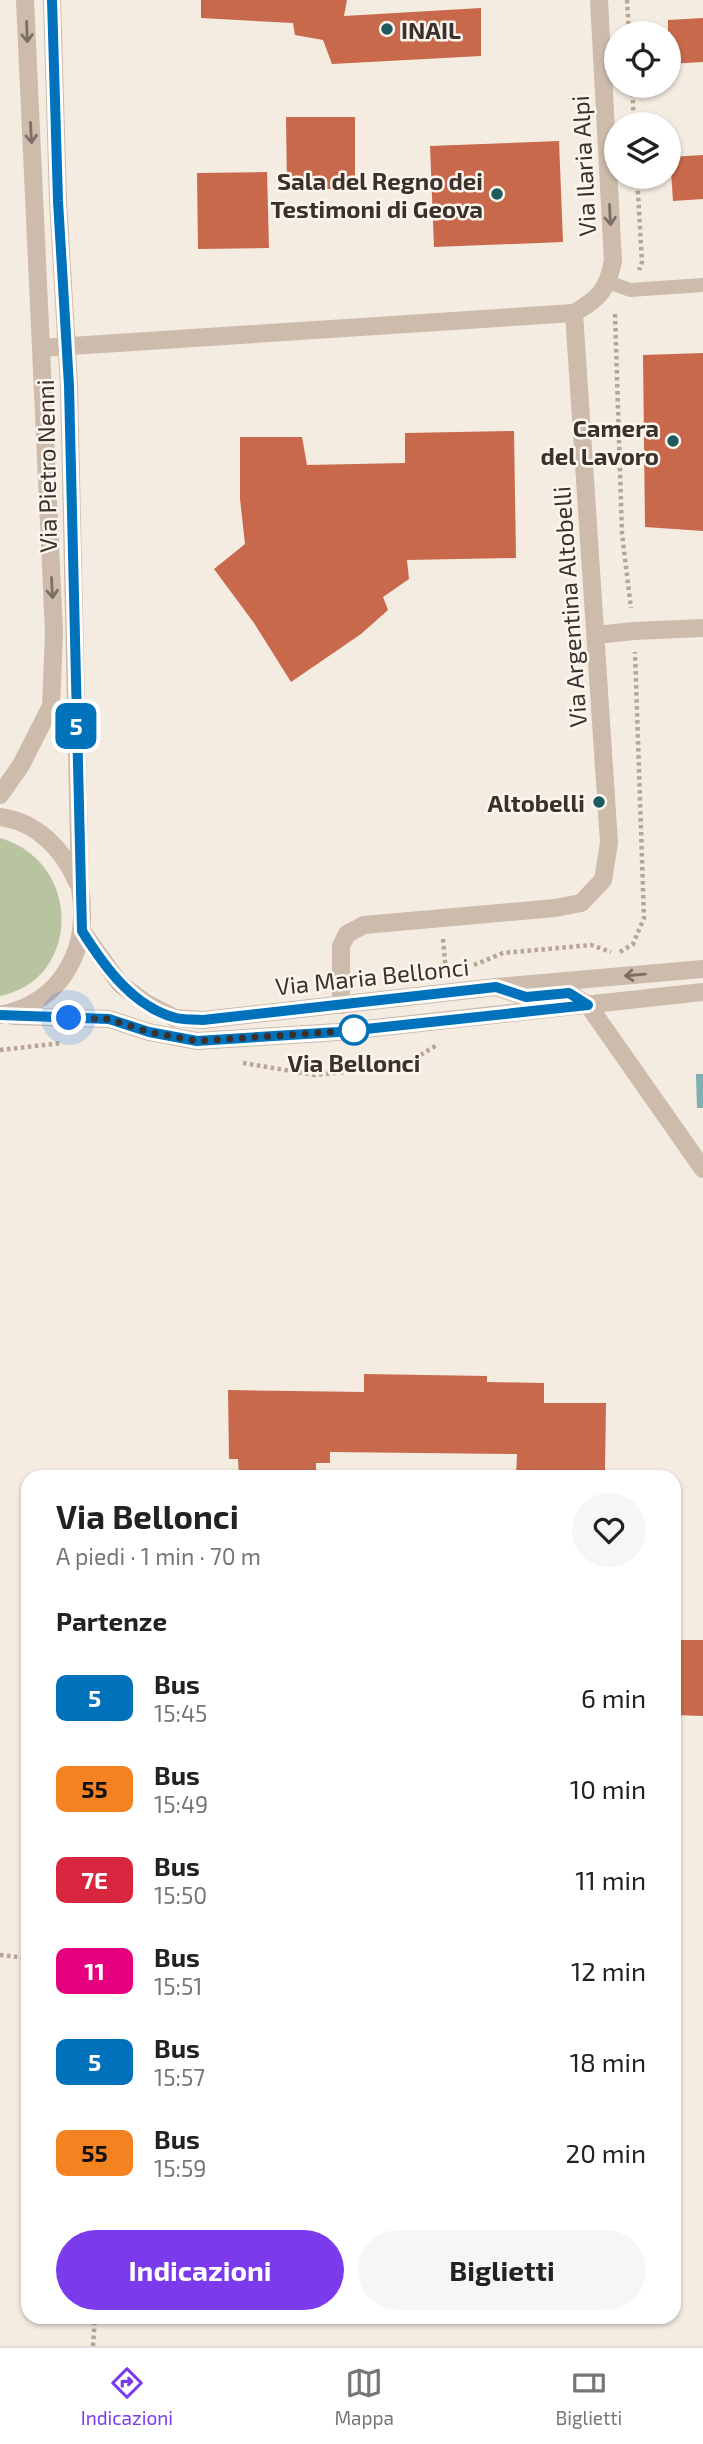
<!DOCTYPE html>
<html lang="it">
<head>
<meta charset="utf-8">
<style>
	:root { --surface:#fff; --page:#f6f6f6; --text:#222; --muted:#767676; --line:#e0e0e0; --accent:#7c3aed }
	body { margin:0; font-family:"Exo 2",sans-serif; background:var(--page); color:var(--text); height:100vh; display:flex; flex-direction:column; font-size:26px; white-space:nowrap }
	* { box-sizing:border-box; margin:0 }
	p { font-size:23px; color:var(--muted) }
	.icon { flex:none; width:38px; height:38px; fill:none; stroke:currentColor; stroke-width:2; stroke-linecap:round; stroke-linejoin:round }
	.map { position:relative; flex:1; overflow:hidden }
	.panel { position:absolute; left:21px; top:1470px; width:660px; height:854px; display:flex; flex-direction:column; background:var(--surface); border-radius:21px; box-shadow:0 2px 5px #0004 }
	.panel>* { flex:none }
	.badge { padding:0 14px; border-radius:10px; font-size:24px; line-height:46px }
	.controls { position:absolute; left:604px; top:21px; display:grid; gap:14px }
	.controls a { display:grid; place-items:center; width:77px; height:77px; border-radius:50%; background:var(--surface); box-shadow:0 2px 5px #0004; font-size:35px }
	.you { position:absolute; width:35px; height:35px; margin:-18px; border:5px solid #fff; border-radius:50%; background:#1a73e8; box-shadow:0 0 0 10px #1a73e833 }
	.map>.badge { position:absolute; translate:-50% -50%; box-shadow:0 0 0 4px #fff }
	h2 { padding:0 35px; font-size:26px; line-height:63px }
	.round { display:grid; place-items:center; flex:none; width:74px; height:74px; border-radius:37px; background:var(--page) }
	.overview { display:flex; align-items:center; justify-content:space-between; height:119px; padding:0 35px }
	h1 { font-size:33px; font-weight:700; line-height:52px }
	.primary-button { display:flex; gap:14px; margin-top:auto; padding:14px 35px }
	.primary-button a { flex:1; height:80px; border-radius:42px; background:var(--accent); color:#fff; font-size:28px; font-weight:700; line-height:80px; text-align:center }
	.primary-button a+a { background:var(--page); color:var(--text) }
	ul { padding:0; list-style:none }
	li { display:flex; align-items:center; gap:21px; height:91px; padding:0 35px }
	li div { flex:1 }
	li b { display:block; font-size:26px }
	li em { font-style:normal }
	li .badge { min-width:77px; font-weight:700; text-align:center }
	.dock { display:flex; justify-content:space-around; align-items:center; height:98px; border-top:2px solid var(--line); background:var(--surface); font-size:19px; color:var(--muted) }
	.dock a { display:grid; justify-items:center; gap:4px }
	.dock .selected { color:var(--accent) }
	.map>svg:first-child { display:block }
	.green { fill:#b8c4a0 }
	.water { fill:#7fb0b2 }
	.building { fill:#c8694b }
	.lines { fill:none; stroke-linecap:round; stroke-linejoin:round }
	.path { stroke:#b9a596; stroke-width:4.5; stroke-dasharray:3.5 3.5; stroke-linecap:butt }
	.service { stroke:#cdbbac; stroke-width:14 }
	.minor { stroke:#cdbbac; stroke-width:18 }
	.tertiary { stroke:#cdbbac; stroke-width:18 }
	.oneway { stroke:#7d6f65 }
	.line-casing { stroke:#fff; stroke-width:16 }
	.line { stroke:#0072bc; stroke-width:10 }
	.walk { stroke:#3b302b; stroke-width:7; stroke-dasharray:0 12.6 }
	.poi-dot { fill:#1f5a5e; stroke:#fbf5ee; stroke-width:2.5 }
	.stop-dot { fill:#fff; stroke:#0072bc; stroke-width:3.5 }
	.labels { text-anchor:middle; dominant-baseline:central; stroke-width:5; stroke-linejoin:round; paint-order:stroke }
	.poi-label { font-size:24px; font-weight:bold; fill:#3b302b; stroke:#fbf5ee; text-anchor:end }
	.street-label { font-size:24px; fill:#3b302b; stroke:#fbf5ee }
	.stop-label { font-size:24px; font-weight:bold; fill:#3b302b; stroke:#fbf5ee }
</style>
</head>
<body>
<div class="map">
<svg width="703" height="2346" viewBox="0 0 703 2346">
	<rect width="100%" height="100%" fill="#f4ebe1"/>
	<path class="green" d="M0 838C83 862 81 980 0 996Z"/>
	<polygon class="water" points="696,1074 703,1074 703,1108 697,1108"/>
	<g class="building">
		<polygon points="201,0 347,0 344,16 481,8 481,56 332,64 323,40 295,35 293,23 201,18"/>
		<polygon points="703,18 703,62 668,64 668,20"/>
		<polygon points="286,117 355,117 355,189 287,189"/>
		<polygon points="559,141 563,242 434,247 430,146"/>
		<polygon points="703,155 703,199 673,201 670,157"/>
		<polygon points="267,172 269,248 198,249 197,173"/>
		<polygon points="703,353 703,531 645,527 643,355"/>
		<polygon points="514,431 516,558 407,560 409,579 383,597 388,610 361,634 291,682 254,623 214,569 245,544 240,499 240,437 302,437 307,465 405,463 405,433"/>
		<polygon points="364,1374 487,1376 487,1382 544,1383 544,1403 606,1403 605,1470 591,1470 591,1477 516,1477 517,1454 330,1452 330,1463 316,1463 316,1477 239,1477 238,1459 229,1459 228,1390 364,1392"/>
		<polygon points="674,1640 703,1640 703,1716 674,1715"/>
	</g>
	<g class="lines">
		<g class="path">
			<polyline points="627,0 629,33"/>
			<polyline points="632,86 634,124"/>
			<polyline points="637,177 642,262 639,270"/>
			<polyline points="615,314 622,534 631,608"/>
			<polyline points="443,939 446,972"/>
			<polyline points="620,952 633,944 644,918 635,652"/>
			<polyline points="474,965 503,953 591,945 611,952"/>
			<polyline points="0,1050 62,1043"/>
			<polyline points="243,1063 315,1075 402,1066 437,1045"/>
			<polyline points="0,1955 28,1958"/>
			<polyline points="93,2346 95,2317"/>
		</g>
		<polyline class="service" points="608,282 630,290 703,285"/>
		<g class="minor">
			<path d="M41 348 574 313C600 298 607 290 613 261L599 0"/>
			<polyline points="596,635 634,631 703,628"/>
			<polyline points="496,987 526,997 569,993 588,1005 703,1169"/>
			<polyline points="341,1005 341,946 347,934 364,925 555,908 581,903 603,880 609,843 574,313"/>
		</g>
		<g class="tertiary">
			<polyline points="0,795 21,765 51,706 54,632 25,0"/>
			<path d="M0 817C37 822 63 849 77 882"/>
			<polyline points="82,931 120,984 146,1003 175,1018 203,1020 496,987 703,969"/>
			<path d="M0 1015C63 1002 90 949 80 888L69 386 58 201 52 0"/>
			<polyline points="13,1016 109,1019 149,1032 197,1041 338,1032 703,992"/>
		</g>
	</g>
	<defs><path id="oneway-shaft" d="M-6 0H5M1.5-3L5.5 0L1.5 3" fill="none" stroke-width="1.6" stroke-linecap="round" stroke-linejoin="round" transform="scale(1.75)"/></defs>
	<g class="oneway">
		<use href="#oneway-shaft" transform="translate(27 32) rotate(88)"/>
		<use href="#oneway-shaft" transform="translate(31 133) rotate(87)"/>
		<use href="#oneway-shaft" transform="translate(610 215) rotate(87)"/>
		<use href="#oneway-shaft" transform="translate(52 588) rotate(87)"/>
		<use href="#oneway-shaft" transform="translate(635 975) rotate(175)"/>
	</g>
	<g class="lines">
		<defs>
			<path id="line" d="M0 1015 109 1019 149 1032 197 1041 338 1032 588 1005 569 993 526 997 496 987 203 1020C194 1019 184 1020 176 1018 133 1007 104 966 82 931L69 386 58 201 52 0"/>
		</defs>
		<use href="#line" class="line-casing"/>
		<use href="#line" class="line"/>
		<polyline class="walk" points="69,1018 109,1019 149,1032 197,1041 360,1030 354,1030"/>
	</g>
	<g class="poi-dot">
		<circle cx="387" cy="29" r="7"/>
		<circle cx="497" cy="194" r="7"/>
		<circle cx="673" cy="441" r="7"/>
		<circle cx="599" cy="802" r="7"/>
	</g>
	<circle class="stop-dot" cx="354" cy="1030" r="14"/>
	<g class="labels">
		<g class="poi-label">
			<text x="401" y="29" text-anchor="start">INAIL</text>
			<text x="483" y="180">Sala del Regno dei<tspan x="483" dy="28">Testimoni di Geova</tspan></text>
			<text x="659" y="427">Camera<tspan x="659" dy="28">del Lavoro</tspan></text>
			<text x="585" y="802">Altobelli</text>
		</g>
		<g class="street-label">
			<text transform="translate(583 166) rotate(-93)">Via Ilaria Alpi</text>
			<text transform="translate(46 466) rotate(-91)">Via Pietro Nenni</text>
			<text transform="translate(569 607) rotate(-94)">Via Argentina Altobelli</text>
			<text transform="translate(372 976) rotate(-6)">Via Maria Bellonci</text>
		</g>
		<g class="stop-label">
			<text x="354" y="1062">Via Bellonci</text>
		</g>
	</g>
</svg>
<div class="controls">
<a><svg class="icon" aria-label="locate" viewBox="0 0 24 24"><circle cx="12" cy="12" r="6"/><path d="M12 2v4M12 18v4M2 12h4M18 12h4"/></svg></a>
<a><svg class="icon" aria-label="layers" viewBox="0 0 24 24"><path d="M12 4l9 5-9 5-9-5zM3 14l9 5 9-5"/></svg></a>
</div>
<div class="you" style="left:69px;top:1018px"></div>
<b class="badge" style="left:76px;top:726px;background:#0072bc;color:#fff">5</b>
<section class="panel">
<div class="overview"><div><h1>Via Bellonci</h1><p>A piedi · 1 min · 70 m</p></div><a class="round"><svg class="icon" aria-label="heart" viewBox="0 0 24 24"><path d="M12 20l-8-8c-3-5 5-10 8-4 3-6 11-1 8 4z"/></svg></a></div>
<h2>Partenze</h2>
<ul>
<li><span class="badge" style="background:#0072bc;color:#fff">5</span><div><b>Bus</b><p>15:45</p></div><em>6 min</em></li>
<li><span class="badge" style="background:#f58220;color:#111">55</span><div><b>Bus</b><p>15:49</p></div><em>10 min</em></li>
<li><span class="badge" style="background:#d7263d;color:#fff">7E</span><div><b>Bus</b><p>15:50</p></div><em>11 min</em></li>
<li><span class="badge" style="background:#e6007e;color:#fff">11</span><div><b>Bus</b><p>15:51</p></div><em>12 min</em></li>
<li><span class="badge" style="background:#0072bc;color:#fff">5</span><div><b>Bus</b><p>15:57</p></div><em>18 min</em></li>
<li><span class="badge" style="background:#f58220;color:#111">55</span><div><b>Bus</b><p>15:59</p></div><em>20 min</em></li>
</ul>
<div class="primary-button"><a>Indicazioni</a><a>Biglietti</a></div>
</section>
</div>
<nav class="dock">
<a class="selected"><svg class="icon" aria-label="directions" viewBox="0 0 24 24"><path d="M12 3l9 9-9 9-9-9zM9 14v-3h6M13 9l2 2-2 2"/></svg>Indicazioni</a>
<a><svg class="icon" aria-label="map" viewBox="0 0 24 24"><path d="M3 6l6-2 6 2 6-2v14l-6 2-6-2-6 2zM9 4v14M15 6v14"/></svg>Mappa</a>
<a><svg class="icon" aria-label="tickets" viewBox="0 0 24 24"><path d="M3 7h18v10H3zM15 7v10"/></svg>Biglietti</a>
</nav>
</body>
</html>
